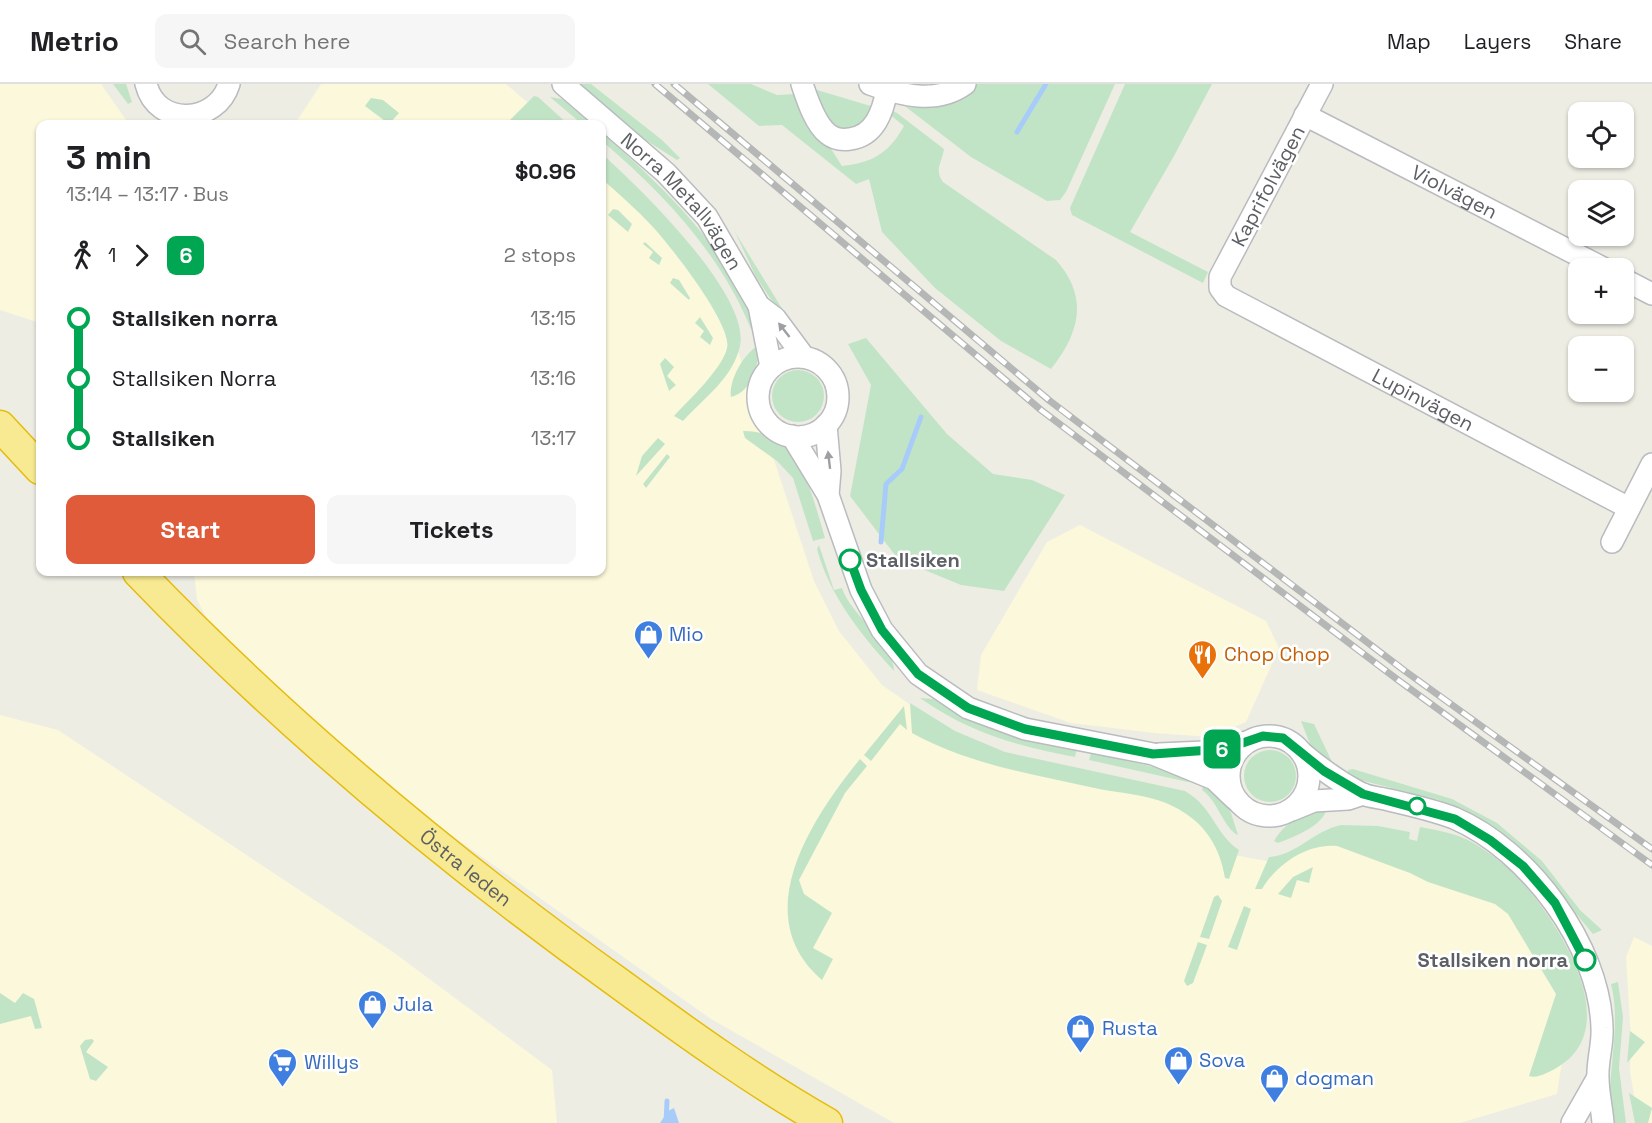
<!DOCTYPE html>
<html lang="en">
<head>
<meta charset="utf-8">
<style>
	:root { --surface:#fff; --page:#f6f6f6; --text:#202124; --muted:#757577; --line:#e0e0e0; --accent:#df5b39 }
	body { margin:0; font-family:"Space Grotesk",sans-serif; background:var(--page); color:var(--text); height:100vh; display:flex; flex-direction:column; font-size:22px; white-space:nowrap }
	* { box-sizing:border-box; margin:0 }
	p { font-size:20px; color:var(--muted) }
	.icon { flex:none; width:33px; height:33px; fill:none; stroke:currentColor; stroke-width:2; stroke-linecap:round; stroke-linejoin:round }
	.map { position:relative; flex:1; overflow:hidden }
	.panel { position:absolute; left:36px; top:36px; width:570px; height:456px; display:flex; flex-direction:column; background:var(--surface); border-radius:12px; box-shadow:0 2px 4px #0004 }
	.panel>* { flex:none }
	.badge { padding:0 12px; border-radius:9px; font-size:21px; line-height:39px }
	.buttons { position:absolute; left:1568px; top:18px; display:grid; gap:12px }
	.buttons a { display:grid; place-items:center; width:66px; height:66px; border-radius:12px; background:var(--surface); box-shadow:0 2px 4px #0004; font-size:30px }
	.map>.badge { position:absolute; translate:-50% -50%; box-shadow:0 0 0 3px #fff }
	.legs { display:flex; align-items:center; gap:9px; height:66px; padding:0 30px; font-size:20px }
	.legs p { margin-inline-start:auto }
	.headline { display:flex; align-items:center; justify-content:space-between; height:102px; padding:0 30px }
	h1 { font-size:33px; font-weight:800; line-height:45px }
	.cta { display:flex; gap:12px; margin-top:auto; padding:12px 30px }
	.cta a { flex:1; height:69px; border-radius:12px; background:var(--accent); color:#fff; font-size:24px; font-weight:800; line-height:69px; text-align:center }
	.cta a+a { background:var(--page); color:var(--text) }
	ul { padding:0 30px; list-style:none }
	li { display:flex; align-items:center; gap:21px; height:60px; font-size:22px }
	li i { display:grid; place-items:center; width:9px; height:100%; margin:0 8px; background:currentColor }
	li i::after { content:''; width:15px; height:15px; margin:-8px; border:4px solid; border-radius:50%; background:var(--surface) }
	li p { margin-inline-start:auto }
	li:first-child i { background:linear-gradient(#0000 50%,currentColor 0) }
	li:last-child i { background:linear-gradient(currentColor 50%,#0000 0) }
	header { display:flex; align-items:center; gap:36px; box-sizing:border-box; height:84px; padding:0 30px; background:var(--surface); border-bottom:2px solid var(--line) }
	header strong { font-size:28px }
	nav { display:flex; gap:33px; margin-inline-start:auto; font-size:21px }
	.search { width:420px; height:54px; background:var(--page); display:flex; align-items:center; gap:15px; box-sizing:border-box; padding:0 21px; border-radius:12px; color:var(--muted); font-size:22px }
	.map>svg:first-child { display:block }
	.commercial { fill:#fcf8db }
	.green { fill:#c2e4c6 }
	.water { fill:#a8ccfa }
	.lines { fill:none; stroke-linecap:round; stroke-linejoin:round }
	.stream { stroke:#a8ccfa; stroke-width:5 }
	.minor-casing { stroke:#b9bbbf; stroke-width:24 }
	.highway-casing { stroke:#e5bc0d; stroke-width:33 }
	.minor { stroke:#fff; stroke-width:21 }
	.highway { stroke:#f7ea92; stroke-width:30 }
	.rail-casing { stroke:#b5b6b6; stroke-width:7 }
	.rail { stroke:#fff; stroke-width:4.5; stroke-dasharray:14; stroke-linecap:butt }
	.oneway { fill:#9d9fa2 }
	.line-1-casing { stroke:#fff; stroke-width:14 }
	.line-1 { stroke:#00a651; stroke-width:9 }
	.stop-1-dot { fill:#fff; stroke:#00a651; stroke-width:3 }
	.labels { text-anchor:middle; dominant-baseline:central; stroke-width:5; stroke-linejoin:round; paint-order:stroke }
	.street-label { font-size:20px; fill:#5c5f64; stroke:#fff }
	.stop-label { font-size:20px; font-weight:bold; fill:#5c5f64; stroke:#fff; text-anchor:start }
	.shop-label { font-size:20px; fill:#366cbe; stroke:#fff; text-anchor:start }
	.food-label { font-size:20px; fill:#c56008; stroke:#fff; text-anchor:start }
</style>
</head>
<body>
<header>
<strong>Metrio</strong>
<div class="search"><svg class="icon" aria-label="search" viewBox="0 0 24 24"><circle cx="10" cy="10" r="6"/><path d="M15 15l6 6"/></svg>Search here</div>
<nav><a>Map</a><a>Layers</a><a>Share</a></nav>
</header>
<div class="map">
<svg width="1652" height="1039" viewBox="0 0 1652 1039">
	<rect width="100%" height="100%" fill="#eeede4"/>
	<g class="commercial">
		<polygon points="0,0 101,0 129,40 40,40 40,239 0,226"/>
		<polygon points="321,0 506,0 553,40 295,40"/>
		<polygon points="602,82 661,134 731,246 814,497 839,547 882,601 955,652 1023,676 1173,707 1234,771 1277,779 1319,757 1347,754 1513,827 1569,930 1557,1010 1460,1039 894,1039 711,935 441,744 217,554 197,516 194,488 602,488"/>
		<polygon points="1080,441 1266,537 1279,564 1246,638 1211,653 1154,649 1071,639 977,606 981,571 1047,458"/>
		<polygon points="0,631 58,646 393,868 552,986 557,1039 0,1039"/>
		<polygon points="1634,853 1652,862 1652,1039 1639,1039 1630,988 1631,956 1626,873"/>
	</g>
	<g class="green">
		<polygon points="113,0 126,0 132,18 128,20"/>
		<polygon points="579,0 591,0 662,56 680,74 677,76 633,48"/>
		<path d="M708 0H751L777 11 796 10 842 82C872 79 889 69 904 42L889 30 893 27 897 29 944 65C942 79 934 85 943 98L1056 176C1089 213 1080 249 1051 285L1001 257 935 204 882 148 869 95 856 100 782 41 759 42Z"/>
		<polygon points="976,0 1115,0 1066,108 1060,116 1047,117 971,73 902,20 967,8"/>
		<polygon points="1125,0 1212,0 1174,72 1130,148 1208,188 1203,199 1072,131 1070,124"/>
		<polygon points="817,6 874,23 863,41 843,47 828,39 812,8"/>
		<polygon points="534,12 538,13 568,40 532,40 526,36 522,40 506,40"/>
		<polygon points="550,13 562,15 592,40 582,40"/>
		<polygon points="371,14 383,16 399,29 389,40 365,22"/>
		<path d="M602 49C663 103 729 164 756 244L751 245C720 169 663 109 602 57Z"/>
		<path d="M602 70C638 102 751 211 740 262 733 294 704 314 683 337L674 332C688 317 723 284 727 264 733 241 669 160 652 142 636 125 619 110 602 95Z"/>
		<polygon points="613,125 618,126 632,140 628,148 608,131"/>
		<polygon points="735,148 786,231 784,235 756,193"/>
		<polygon points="645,158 662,174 659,181 649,174 653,168 643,160"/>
		<polygon points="673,194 679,196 690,214 689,216 670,199"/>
		<polygon points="700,233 713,254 710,261 700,253 704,247 695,239"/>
		<polygon points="866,254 947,350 993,390 1032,396 1065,411 1004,507 961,501 898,475 850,412 871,301 848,260"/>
		<path d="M759 261C759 280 752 308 731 313 728 296 745 268 759 261Z"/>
		<polygon points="665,274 674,283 667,292 676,301 669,307 660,280"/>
		<circle cx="798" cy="312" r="26"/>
		<path d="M743 347C800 346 812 411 825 454L813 457 793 394 777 377 745 354Z"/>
		<polygon points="658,354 665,360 636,392 642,372"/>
		<polygon points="667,370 670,373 646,404 643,400"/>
		<path d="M819 461 834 506 842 504C851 532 894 559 894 587 862 552 829 511 817 465Z"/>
		<path d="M920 614 933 615 1005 650 1077 665 1075 673C1016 662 970 649 920 614Z"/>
		<path d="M910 619 955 647 1005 668 1185 707C1213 723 1216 751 1239 766L1229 795 1225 794C1219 758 1201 734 1166 719 1146 711 1121 709 1099 705 1036 691 970 681 912 649Z"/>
		<polygon points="904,622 907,646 900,640 871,677 864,671"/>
		<polygon points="1301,637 1314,640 1335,684 1313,668"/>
		<circle cx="1270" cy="692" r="26"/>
		<polygon points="1091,669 1190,691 1188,698 1089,676"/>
		<path d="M860 675 867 682 845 709 799 796 804 810 832 829 813 864 833 875 822 896C746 831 813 733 860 675Z"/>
		<polygon points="1353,685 1452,715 1497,739 1542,777 1580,826 1602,846 1593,850 1526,770 1489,741 1439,716 1348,693 1348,686"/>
		<path d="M1204 697 1227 716 1238 751C1224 745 1218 717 1202 706Z"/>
		<path d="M1327 724C1323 742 1294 753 1278 759L1274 757C1287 735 1304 730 1327 724Z"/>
		<path d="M1341 741 1378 742 1410 748 1409 755 1417 757 1420 743C1442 747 1461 750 1480 763 1495 773 1510 785 1522 798 1558 839 1626 942 1558 983 1551 987 1538 995 1529 992L1556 910 1508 830 1495 820 1428 798 1410 789 1337 762C1307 759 1276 781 1262 805H1255L1269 773C1295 772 1315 746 1341 741Z"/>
		<polygon points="1313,783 1309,799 1297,796 1291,814 1278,810 1293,793"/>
		<polygon points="1218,811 1222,817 1209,855 1200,853 1214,813"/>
		<polygon points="1244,822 1251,825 1237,866 1228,863"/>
		<polygon points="1198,858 1207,861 1193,899 1187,902 1184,897"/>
		<path d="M1618 898 1623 933 1619 984 1626 1039H1610C1606 992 1622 943 1611 900Z"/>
		<polygon points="0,909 15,919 23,909 34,915 42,944 35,945 31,932 0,940"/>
		<polygon points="1630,947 1645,958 1627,979"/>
		<polygon points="92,955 94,957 86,968 108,983 96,997 90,995 80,962 85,956"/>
		<polygon points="1629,1009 1652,1024 1648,1039 1635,1039"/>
	</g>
	<polygon class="water" points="674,1024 679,1039 660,1039 668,1027"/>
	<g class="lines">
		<g class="stream">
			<polyline points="1017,48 1046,0"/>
			<polyline points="881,458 886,400 902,385 921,333"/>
			<polyline points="666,1039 667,1017"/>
		</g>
		<defs>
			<g id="minor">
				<path d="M146 0C157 44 217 40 229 0"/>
				<path id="s1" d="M563 0 666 89 707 133 759 222 775 234 804 273"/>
				<path d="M802 0C807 15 815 40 828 50 834 55 843 56 850 55 875 52 883 27 887 6"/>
				<path d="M870 0C901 11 936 21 965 0"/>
				<path id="s2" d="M1322 0 1220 193V204L1226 212 1629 424"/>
				<path id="s3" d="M1305 31 1603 184"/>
				<polyline points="1623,195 1652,210"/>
				<polyline points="759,222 771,283"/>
				<circle cx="798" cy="313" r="40"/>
				<polyline points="826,341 830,387 828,411"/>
				<polyline points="792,352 828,411 861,506 882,546 918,590 968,624 1025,645 1153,670 1214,695 1235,715"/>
				<polyline points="1612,458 1652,380"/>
				<circle cx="1269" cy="692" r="40"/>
				<path d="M1302 669C1321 685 1341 699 1362 710 1370 713 1381 714 1389 716 1411 721 1433 726 1454 734 1529 766 1600 862 1602 944 1603 961 1597 977 1598 994 1598 1009 1602 1024 1603 1039"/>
				<polyline points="1159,670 1204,668 1247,658"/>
				<polyline points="1292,726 1314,717 1348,715 1363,710"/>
				<polyline points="1572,1039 1597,995"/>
			</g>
			<g id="highway">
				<polyline points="0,342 40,385"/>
				<path id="s4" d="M138 488C284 640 448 777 620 900 687 949 755 998 827 1039"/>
			</g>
		</defs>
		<use href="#minor" class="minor-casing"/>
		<use href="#highway" class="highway-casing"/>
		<use href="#minor" class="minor"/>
		<use href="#highway" class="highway"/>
		<defs>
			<g id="rail">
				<polyline points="655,0 1041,326 1398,596 1652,781"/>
				<polyline points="674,0 1050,317 1405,587 1652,765"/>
			</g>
		</defs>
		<use href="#rail" class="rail-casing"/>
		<use href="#rail" class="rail"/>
	</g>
	<defs><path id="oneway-solid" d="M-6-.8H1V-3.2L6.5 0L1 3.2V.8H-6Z" transform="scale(1.5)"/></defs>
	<g class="oneway">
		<use href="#oneway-solid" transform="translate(784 246) rotate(-128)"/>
		<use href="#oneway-solid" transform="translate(829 376) rotate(-97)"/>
	</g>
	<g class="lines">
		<defs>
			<polyline id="line-1" points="850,476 861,506 882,546 918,590 968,624 1025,645 1153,670 1225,665 1263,652 1283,654 1324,687 1363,710 1455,735 1490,756 1523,782 1555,819 1585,876"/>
		</defs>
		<use href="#line-1" class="line-1-casing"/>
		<use href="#line-1" class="line-1"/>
	</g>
	<defs>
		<symbol id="shop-pin" viewBox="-11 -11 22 30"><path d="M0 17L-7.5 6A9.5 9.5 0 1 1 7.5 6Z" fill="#3f7fe0" stroke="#fff"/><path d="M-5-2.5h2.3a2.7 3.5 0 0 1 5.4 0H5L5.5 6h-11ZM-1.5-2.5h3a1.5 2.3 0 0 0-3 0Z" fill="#fff"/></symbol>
		<symbol id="restaurant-pin" viewBox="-11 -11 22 30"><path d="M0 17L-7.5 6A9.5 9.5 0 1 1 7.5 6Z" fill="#e8710a" stroke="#fff"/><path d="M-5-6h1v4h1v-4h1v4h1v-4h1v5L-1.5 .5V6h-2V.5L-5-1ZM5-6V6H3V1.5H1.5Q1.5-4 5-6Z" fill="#fff"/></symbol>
		<symbol id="supermarket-pin" viewBox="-11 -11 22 30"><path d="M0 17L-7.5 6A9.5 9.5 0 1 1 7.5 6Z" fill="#3f7fe0" stroke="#fff"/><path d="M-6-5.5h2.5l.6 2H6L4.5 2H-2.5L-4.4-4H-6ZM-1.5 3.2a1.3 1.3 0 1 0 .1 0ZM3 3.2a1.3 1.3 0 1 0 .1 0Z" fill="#fff"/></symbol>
	</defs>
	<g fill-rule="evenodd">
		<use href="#shop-pin" x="632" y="534" width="33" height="45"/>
		<use href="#restaurant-pin" x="1186" y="554" width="33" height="45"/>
		<use href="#shop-pin" x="356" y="904" width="33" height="45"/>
		<use href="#shop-pin" x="1064" y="928" width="33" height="45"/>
		<use href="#shop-pin" x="1162" y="960" width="33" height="45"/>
		<use href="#supermarket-pin" x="266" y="962" width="33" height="45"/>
		<use href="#shop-pin" x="1258" y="978" width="33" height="45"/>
	</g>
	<g class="stop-1-dot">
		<circle cx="850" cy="476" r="10"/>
		<circle cx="1417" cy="722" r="8"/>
		<circle cx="1585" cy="876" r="10"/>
	</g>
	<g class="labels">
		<g class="street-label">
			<text transform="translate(1268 102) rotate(-62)">Kaprifolvägen</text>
			<text stroke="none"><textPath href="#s3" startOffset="168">Violvägen</textPath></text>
			<text stroke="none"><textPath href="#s1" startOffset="168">Norra Metallvägen</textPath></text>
			<text stroke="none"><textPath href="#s2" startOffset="462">Lupinvägen</textPath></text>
			<text stroke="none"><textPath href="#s4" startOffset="442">Östra leden</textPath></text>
		</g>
		<g class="stop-label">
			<text x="866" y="476">Stallsiken</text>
			<text x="1568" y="876" text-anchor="end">Stallsiken norra</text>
		</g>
		<g class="shop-label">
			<text x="669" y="550">Mio</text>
			<text x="393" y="920">Jula</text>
			<text x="1102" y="944">Rusta</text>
			<text x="1199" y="976">Sova</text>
			<text x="304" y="978">Willys</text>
			<text x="1295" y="994">dogman</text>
		</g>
		<g class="food-label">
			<text x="1224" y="570">Chop Chop</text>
		</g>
	</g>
</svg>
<div class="buttons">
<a><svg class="icon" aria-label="locate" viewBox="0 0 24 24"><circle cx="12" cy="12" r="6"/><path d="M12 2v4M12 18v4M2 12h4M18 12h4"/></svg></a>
<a><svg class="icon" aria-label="layers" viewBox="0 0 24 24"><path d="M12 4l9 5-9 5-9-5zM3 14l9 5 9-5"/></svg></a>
<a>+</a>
<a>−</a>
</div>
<b class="badge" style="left:1222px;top:665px;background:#00a651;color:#fff">6</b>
<section class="panel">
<div class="headline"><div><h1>3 min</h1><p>13:14 – 13:17 · Bus</p></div><b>$0.96</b></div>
<div class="legs"><svg class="icon" aria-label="walk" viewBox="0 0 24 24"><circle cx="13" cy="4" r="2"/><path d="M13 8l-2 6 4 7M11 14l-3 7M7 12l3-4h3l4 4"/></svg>1<svg class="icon" aria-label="forward" viewBox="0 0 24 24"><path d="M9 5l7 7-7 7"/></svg><b class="badge" style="background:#00a651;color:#fff">6</b><p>2 stops</p></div>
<ul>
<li><i style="color:#00a651"></i><b>Stallsiken norra</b><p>13:15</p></li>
<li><i style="color:#00a651"></i><span>Stallsiken Norra</span><p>13:16</p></li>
<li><i style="color:#00a651"></i><b>Stallsiken</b><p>13:17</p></li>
</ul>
<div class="cta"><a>Start</a><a>Tickets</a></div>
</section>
</div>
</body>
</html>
